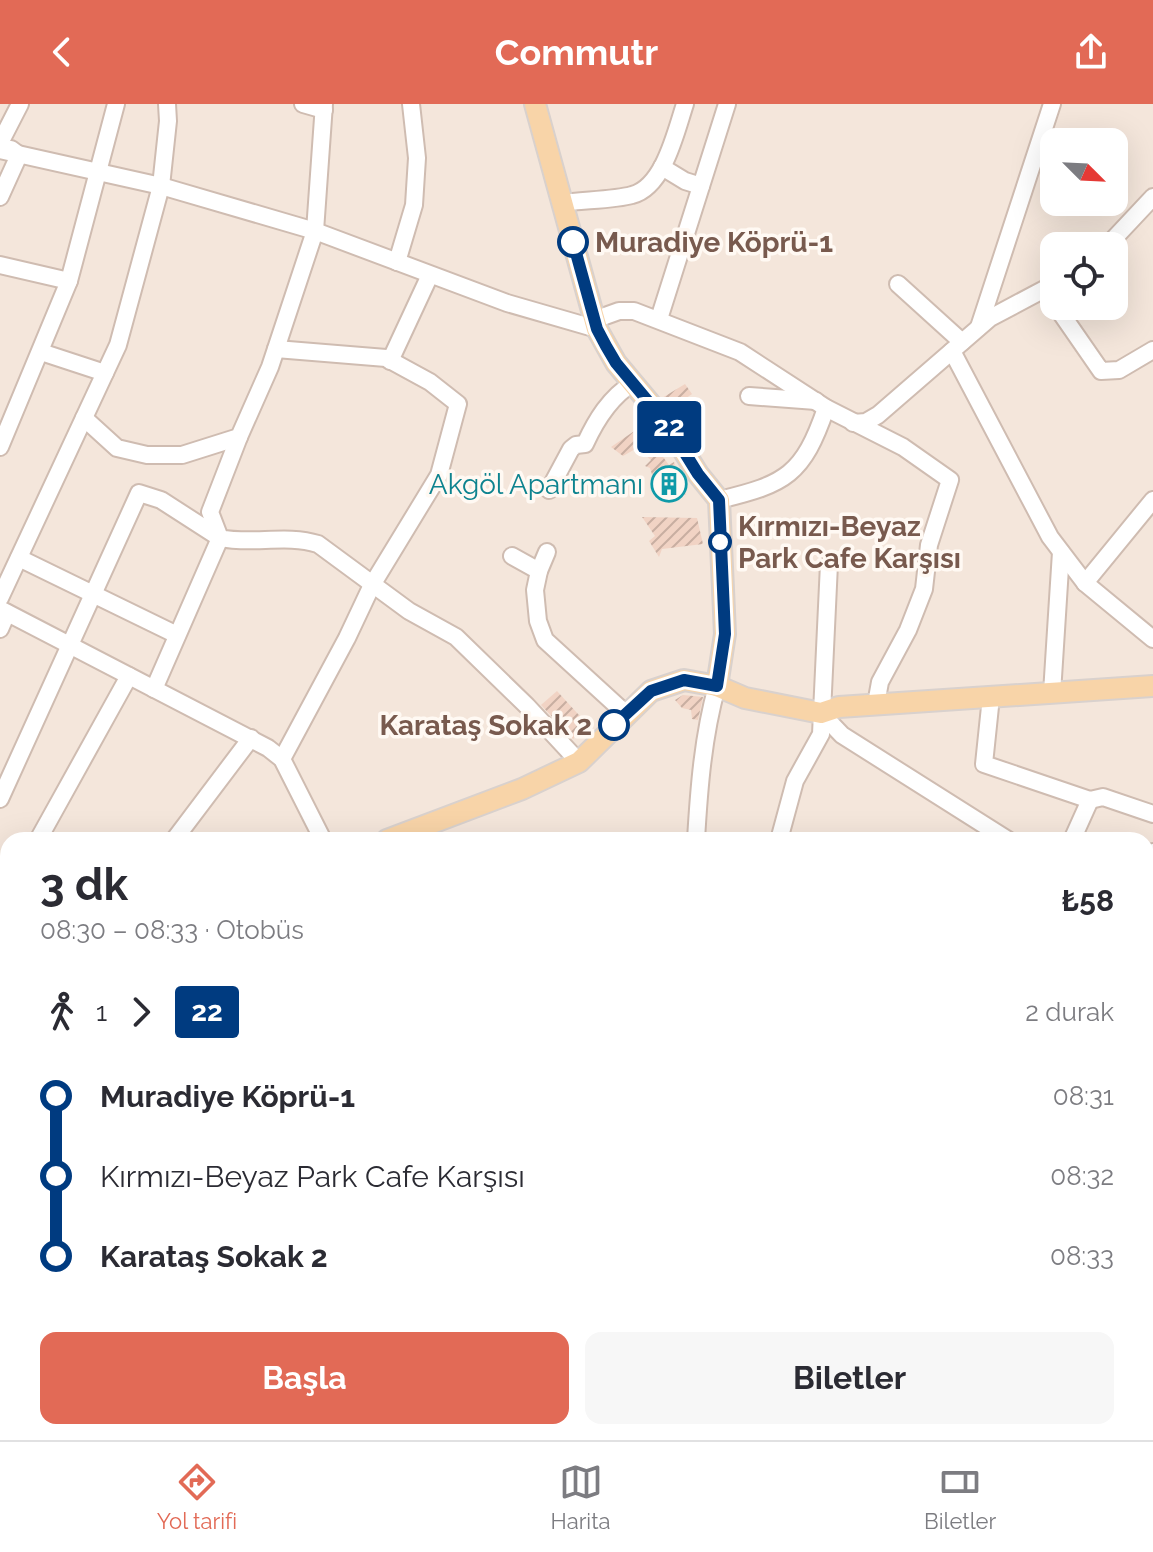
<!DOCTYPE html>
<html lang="tr">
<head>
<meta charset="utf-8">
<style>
	:root { --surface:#fff; --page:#f7f7f7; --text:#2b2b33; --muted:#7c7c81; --line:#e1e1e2; --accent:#e26a56 }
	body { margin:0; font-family:Raleway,sans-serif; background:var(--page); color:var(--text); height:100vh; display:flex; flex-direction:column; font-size:30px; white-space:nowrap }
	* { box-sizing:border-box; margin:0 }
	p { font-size:26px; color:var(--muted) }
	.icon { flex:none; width:44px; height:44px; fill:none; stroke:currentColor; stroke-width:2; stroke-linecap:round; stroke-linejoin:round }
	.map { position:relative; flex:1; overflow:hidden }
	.panel { position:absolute; left:0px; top:728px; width:1154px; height:608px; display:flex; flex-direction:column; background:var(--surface); border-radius:24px 24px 0 0; box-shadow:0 8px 32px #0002 }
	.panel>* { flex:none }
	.badge { padding:0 16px; border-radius:6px; font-size:28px; line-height:52px }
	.needle { width:52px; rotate:114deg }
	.buttons { position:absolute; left:1040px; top:24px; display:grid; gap:16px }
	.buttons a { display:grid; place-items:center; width:88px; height:88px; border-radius:16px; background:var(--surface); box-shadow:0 8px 32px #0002; font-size:40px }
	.map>.badge { position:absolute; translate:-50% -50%; box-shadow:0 0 0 4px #fff }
	.legs { display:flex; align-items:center; gap:12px; height:88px; padding:0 40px; font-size:26px }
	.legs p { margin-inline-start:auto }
	.overview { display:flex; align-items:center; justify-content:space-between; height:136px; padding:0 40px }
	h1 { font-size:44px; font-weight:700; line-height:60px }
	.action { display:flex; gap:16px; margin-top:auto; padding:16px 40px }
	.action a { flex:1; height:92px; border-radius:16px; background:var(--accent); color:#fff; font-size:32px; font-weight:700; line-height:92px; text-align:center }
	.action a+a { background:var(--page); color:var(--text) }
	ul { padding:0 40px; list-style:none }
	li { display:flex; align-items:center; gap:28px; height:80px; font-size:30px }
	li i { display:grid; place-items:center; width:12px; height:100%; margin:0 10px; background:currentColor }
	li i::after { content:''; width:20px; height:20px; margin:-10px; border:6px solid; border-radius:50%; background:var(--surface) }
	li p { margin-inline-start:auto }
	li:first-child i { background:linear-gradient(#0000 50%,currentColor 0) }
	li:last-child i { background:linear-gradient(currentColor 50%,#0000 0) }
	header { display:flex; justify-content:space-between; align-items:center; height:104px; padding:0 40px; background:var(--accent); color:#fff; font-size:36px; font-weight:700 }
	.menu { display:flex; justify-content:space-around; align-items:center; height:112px; border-top:2px solid var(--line); background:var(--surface); font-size:22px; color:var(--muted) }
	.menu a { display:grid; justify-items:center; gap:4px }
	.menu .on { color:var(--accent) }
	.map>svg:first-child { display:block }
	.residential { fill:#f4e6db; fill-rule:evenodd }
	.building { fill:url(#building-hatch) }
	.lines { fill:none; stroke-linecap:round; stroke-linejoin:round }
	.minor-casing { stroke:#cfbcb1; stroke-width:20 }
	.major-casing { stroke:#d9d1cd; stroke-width:24 }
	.minor { stroke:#fff; stroke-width:16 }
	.major { stroke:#f8d4a8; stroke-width:20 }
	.line-1-casing { stroke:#fff; stroke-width:18 }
	.line-1 { stroke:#003b80; stroke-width:12 }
	.stop-1-dot { fill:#fff; stroke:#003b80; stroke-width:4 }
	.labels { text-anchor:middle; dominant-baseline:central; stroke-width:7; stroke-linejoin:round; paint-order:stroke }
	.stop-label { font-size:28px; font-weight:bold; fill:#785a4e; stroke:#fff9f3; text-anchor:start }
	.culture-label { font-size:28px; fill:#0d838f; stroke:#fff9f3; text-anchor:end }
</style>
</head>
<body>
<header><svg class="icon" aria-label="back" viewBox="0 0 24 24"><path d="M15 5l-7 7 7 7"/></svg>Commutr<svg class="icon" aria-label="share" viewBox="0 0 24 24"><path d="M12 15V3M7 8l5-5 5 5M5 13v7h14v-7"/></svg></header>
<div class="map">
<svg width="1153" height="1336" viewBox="0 0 1153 1336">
	<defs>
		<pattern id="building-hatch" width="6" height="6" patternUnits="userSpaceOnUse" patternTransform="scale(2)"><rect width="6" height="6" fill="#f1d3c4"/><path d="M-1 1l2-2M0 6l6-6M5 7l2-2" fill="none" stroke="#c8aea1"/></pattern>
	</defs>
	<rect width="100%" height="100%" fill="#fcf5ec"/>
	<path class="residential" d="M0 0H1153V1336H227L206 1328H1146V736H8V1328H67L66 1336H0ZM1054 38H1114V98H1054ZM1054 142H1114V202H1054Z"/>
	<g class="building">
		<polygon points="685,280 692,290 682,297 692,311 682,319 662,294"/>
		<polygon points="643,321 658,340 655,342 669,361 674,358 686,391 658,390 650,364 645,362 651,356 637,344 623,352 611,343"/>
		<polygon points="642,413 697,414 703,440 662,445 659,453 649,437 655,432"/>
		<polygon points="557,587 588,621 573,635 541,601"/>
		<polygon points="683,591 703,593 698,616 692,615 691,606 682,604 675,596"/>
	</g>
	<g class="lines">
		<defs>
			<g id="minor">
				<polyline points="303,0 324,6"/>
				<polyline points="1,37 20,0"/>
				<polyline points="0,46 161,82 315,127 507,199 597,225"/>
				<polyline points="662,63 685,77 701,82"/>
				<polyline points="0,93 19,51 11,45"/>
				<path d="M562 99C582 96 615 96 632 91 664 83 676 27 685 0"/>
				<polyline points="1107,142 1153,93"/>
				<polyline points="397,158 414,101 417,54 411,0"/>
				<polyline points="0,161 69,177"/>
				<polyline points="898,180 962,238"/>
				<polyline points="1056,202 1101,267 1119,266 1153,246"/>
				<polyline points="659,215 727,0"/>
				<polyline points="594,216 619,207 634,207 740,248 826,304 903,343 950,376 929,441 924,485 908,526 880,578 876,600"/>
				<polyline points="979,223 1052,0"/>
				<polyline points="276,245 386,254 430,278 458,300 439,371 372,481 347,534 282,655"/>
				<polyline points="952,247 1050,433 1085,479 1153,535"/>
				<polyline points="41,248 105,269"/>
				<polyline points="390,257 430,171"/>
				<polyline points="749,292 816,297"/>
				<polyline points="84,314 117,344 147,351 182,351 239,333 270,263 315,127 324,0"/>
				<polyline points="853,319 866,318 878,311 990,214 1054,180"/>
				<path d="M239 333 210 408 220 434C252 441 286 430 318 440L409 507 456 533 527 602 579 658"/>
				<polyline points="0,343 69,177 116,0"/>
				<path d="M549 386 571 345 576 341 585 340C596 316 610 293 633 279"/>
				<path d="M719 396C786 380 803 371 826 304"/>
				<polyline points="547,448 539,467 535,486 538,517 545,536 626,610"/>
				<polyline points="512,452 539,467"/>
				<polyline points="19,454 177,531"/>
				<polyline points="1085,479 1153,396"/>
				<polyline points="0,494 118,241 161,82 168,17 167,0"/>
				<polyline points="0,505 268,644 282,655 323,736"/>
				<polyline points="0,525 7,509"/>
				<polyline points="1052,589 1061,448"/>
				<polyline points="991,593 984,660 1090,696 1103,693 1153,710"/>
				<polyline points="821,609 842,631 1008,736"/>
				<polyline points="0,695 139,389 161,396 220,434 154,585"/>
				<polyline points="38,736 129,572"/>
				<polyline points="174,736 251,634"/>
				<path d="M696 736C699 684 703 632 717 582"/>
				<polyline points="779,736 795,677 821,630 829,460"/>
				<polyline points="1072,736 1090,696"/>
				<polyline points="0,763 8,768"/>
				<polyline points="1146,766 1153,748"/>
				<polyline points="1146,832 1153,837"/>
				<polyline points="0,921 8,925"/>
				<polyline points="0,1055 8,1061"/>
				<polyline points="0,1150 8,1154"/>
				<polyline points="1146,1325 1153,1328"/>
				<polyline points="270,1328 291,1336"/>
				<polyline points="906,1328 927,1336"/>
				<polyline points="58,1336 59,1328"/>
				<polyline points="327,1336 329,1328"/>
				<polyline points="475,1336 478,1328"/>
				<polyline points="602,1336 604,1328"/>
				<polyline points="738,1336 741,1328"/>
				<polyline points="881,1336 884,1328"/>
				<polyline points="1014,1336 1018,1328"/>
			</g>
			<g id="major">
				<polyline points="535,0 597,225 616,259 667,320 698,370 719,396 725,530 717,582"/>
				<polyline points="387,736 522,685 579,658 651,587 684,576 717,582 745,594 821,609 839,603 1153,582"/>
				<polyline points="0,937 8,933"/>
			</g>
		</defs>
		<use href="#minor" class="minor-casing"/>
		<use href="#major" class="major-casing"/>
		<use href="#minor" class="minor"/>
		<use href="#major" class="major"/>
	</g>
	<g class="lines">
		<defs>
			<polyline id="line-1" points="573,138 597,225 606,242 616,259 667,320 698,370 719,396 725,530 717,582 684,576 651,587 614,621"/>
		</defs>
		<use href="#line-1" class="line-1-casing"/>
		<use href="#line-1" class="line-1"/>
	</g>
	<defs>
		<symbol id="building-ring" viewBox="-11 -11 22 22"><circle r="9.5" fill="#fff9f3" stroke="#0f9aa8" stroke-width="1.5"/><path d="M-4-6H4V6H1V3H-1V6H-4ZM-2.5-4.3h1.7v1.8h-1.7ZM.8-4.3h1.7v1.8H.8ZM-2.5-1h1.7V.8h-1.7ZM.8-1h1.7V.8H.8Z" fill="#0f9aa8"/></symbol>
	</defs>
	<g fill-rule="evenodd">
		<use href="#building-ring" x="649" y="360" width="40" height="40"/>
	</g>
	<g class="stop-1-dot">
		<circle cx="573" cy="138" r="14"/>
		<circle cx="720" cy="438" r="10"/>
		<circle cx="614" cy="621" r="14"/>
	</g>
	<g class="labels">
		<g class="stop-label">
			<text x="595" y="138">Muradiye Köprü-1</text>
			<text x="738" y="422">Kırmızı-Beyaz<tspan x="738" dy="32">Park Cafe Karşısı</tspan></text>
			<text x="592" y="621" text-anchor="end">Karataş Sokak 2</text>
		</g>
		<g class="culture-label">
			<text x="643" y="380">Akgöl Apartmanı</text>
		</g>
	</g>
</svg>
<div class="buttons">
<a><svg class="needle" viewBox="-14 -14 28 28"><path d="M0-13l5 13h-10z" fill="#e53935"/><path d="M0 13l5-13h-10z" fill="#7c7c81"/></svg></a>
<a><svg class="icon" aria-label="locate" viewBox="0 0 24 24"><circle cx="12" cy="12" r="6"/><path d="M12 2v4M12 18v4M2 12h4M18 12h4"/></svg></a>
</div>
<b class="badge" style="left:669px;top:323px;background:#003b80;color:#fff">22</b>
<section class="panel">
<div class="overview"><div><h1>3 dk</h1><p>08:30 – 08:33 · Otobüs</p></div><b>₺58</b></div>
<div class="legs"><svg class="icon" aria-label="walk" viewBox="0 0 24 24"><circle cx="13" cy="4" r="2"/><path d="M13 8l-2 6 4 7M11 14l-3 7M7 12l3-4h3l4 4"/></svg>1<svg class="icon" aria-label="forward" viewBox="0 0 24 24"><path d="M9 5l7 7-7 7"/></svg><b class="badge" style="background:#003b80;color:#fff">22</b><p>2 durak</p></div>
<ul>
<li><i style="color:#003b80"></i><b>Muradiye Köprü-1</b><p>08:31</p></li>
<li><i style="color:#003b80"></i><span>Kırmızı-Beyaz Park Cafe Karşısı</span><p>08:32</p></li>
<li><i style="color:#003b80"></i><b>Karataş Sokak 2</b><p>08:33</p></li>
</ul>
<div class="action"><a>Başla</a><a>Biletler</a></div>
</section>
</div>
<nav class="menu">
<a class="on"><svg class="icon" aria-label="directions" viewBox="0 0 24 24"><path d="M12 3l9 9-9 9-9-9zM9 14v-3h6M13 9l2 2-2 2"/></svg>Yol tarifi</a>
<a><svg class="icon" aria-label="map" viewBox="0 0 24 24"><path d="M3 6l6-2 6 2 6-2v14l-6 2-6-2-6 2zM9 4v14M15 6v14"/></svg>Harita</a>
<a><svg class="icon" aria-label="tickets" viewBox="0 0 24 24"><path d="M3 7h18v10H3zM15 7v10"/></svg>Biletler</a>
</nav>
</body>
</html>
